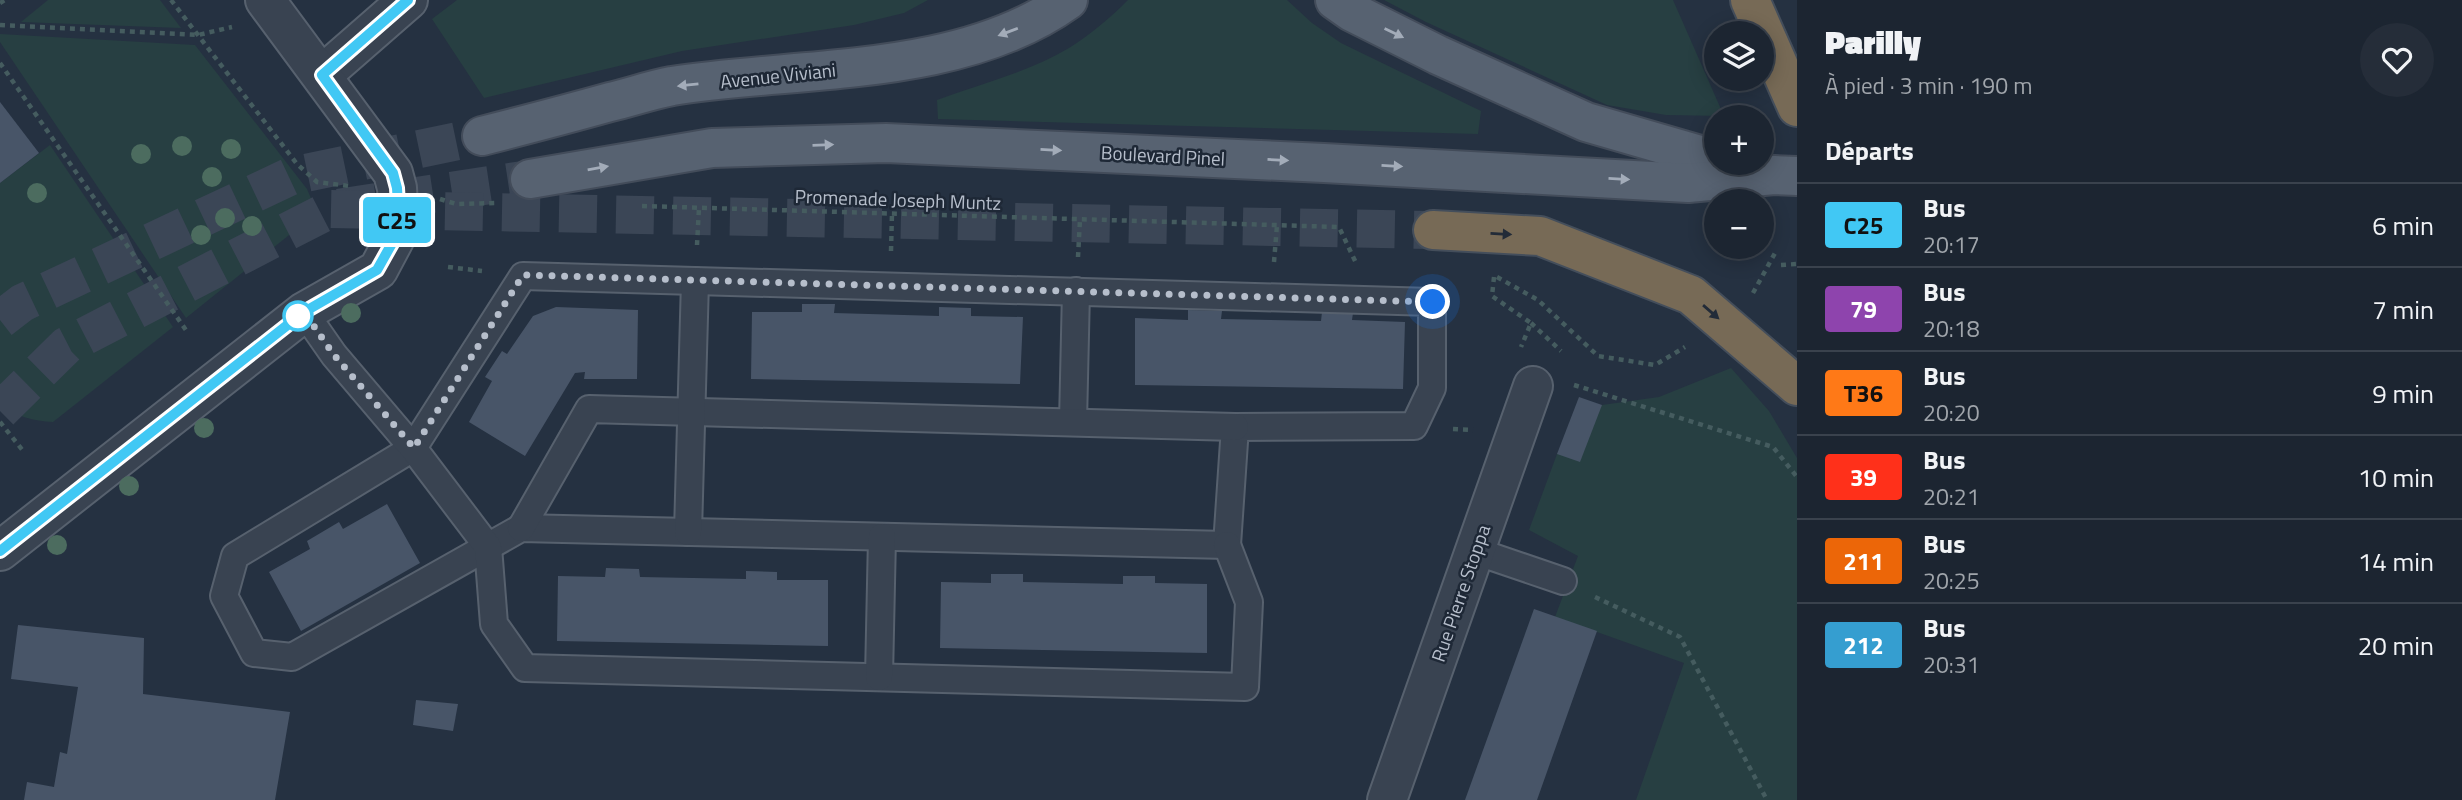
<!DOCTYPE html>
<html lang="fr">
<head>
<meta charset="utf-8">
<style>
	:root { --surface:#1c2531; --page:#252d39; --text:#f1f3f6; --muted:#a0a5ab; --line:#3a424d }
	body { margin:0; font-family:"Titillium Web",sans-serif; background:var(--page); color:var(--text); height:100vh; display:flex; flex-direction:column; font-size:26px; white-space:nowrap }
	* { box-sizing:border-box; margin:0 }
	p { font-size:23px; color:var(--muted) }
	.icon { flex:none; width:38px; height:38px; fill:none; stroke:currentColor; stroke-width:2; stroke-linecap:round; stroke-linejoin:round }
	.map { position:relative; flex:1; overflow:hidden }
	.panel { display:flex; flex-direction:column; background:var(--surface); width:665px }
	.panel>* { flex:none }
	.badge { padding:0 14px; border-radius:5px; font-size:24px; line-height:46px }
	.tools { position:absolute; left:1704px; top:21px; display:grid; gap:14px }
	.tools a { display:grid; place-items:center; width:70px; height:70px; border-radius:50%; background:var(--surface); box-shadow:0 4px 18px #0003,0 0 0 2px var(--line); font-size:35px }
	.you { position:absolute; width:35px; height:35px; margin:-18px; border:5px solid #fff; border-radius:50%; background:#1a73e8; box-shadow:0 0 0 10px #1a73e833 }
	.map>.badge { position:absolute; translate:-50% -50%; box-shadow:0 0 0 4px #fff }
	h2 { padding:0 28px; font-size:26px; line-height:63px }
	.round { display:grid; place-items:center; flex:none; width:74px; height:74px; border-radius:37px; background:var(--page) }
	.headline { display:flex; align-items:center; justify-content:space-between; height:119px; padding:0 28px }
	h1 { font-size:33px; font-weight:800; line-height:52px }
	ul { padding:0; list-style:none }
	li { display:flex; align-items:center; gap:21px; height:84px; padding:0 28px; border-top:2px solid var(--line) }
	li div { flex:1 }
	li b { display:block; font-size:26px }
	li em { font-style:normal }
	li .badge { min-width:77px; font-weight:700; text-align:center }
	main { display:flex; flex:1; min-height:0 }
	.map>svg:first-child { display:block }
	.green { fill:#273f42 }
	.building { fill:#485568 }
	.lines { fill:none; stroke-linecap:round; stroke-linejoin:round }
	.primary-tunnel { stroke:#3b4656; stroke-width:38; stroke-dasharray:38 19; stroke-linecap:butt }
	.highway-tunnel { stroke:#3b4656; stroke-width:38; stroke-dasharray:38 19; stroke-linecap:butt }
	.lane-casing { stroke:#57616e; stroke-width:30 }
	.street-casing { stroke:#57616e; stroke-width:42 }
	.primary-casing { stroke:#434c5a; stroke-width:42 }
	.highway-casing { stroke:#444e5b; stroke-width:42 }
	.path { stroke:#455c5f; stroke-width:4.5; stroke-dasharray:5 5; stroke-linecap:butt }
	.lane { stroke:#394351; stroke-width:26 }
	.street { stroke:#394351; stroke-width:38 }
	.primary { stroke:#576271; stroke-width:38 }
	.highway { stroke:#776a56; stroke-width:38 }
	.tree { fill:#4c6c5f }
	.oneway { fill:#a3acb9 }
	.oneway2 { fill:#222b38 }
	.line-casing { stroke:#fff; stroke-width:16 }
	.line { stroke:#41c8f4; stroke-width:10 }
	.walk { stroke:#b6becb; stroke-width:7; stroke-dasharray:0 12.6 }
	.stop-dot { fill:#fff; stroke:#41c8f4; stroke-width:3.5 }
	.labels { text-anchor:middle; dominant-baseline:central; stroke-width:5; stroke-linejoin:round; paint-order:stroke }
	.street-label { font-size:19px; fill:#b6becb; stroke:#1e2836 }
</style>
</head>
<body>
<main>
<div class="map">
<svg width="1797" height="800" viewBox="0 0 1797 800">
	<rect width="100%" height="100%" fill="#253141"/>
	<g class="green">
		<polygon points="48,0 160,0 181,28 21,22"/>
		<polygon points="457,0 928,0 904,13 854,25 682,51 484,98 432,19"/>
		<path d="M1128 0H1287L1312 23 1341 43 1481 111 1478 134 938 119 937 100C980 84 1029 72 1069 48 1091 34 1110 18 1128 0Z"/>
		<polygon points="1384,0 1673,0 1724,116 1666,115 1607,105 1426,22"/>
		<polygon points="0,34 195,45 307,189 316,210 314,215 186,318 0,42"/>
		<path d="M50 145 173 327 53 422C33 421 17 416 0 406V183Z"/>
		<polygon points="1731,368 1769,411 1797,458 1797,800 1636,800 1684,663 1555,617 1578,556 1529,530 1557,454 1602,405 1659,397"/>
	</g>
	<g class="building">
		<polygon points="0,102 39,153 0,183"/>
		<polygon points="802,304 835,304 834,313 939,316 939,307 971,308 971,316 1023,317 1020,384 751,379 752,312 802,312"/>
		<polygon points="556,307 638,310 637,379 584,379 585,372 575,373 525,456 469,422 492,381 485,377 502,351 507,354 533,316"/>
		<polygon points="1188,310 1222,311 1221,319 1321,321 1322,312 1353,313 1352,320 1405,322 1403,389 1135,385 1135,318 1188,320"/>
		<polygon points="1579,397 1602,405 1580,462 1557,454"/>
		<polygon points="387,504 420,563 301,631 269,572 310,549 307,541 339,522 343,529"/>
		<polygon points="606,568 639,569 640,577 746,579 746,571 777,572 777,580 828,580 828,646 557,641 558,576 605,577"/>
		<polygon points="991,574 1023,574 1023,582 1123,584 1123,576 1155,576 1155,583 1207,584 1207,653 940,648 941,582 991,583"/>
		<polygon points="1534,609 1597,631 1537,800 1465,800"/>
		<polygon points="18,625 144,638 143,694 290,712 275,800 24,800 27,782 54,787 60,752 67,754 78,687 11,679"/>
		<polygon points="416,700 458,704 453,731 413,725"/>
	</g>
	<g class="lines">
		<g class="primary-tunnel">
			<polyline points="0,320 22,303 291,176 482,136"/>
			<polyline points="0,411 66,346 331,209 530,179"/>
		</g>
		<polyline class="highway-tunnel" points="331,209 1433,230"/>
		<defs>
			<g id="lane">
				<polygon points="523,276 1432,302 1432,388 1414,426 1235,427 1227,545 521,528 292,657 254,653 224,596 235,556 413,448"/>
				<polyline points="304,312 334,355 413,448 488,547 494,624 525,668 1245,687 1249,602 1227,545"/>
				<polyline points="1073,422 1076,291"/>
				<polyline points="521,528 589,409 1235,427"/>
				<polyline points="688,532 695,281"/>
				<polyline points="1475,551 1563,581"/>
				<polyline points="879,677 882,537"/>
			</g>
			<g id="street">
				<polyline points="322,75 408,0"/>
				<polyline points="0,551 304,312 378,270 395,238 398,205 397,188 393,173 265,0"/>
				<polyline points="1387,800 1533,386"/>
			</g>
			<g id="primary">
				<polyline points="1335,0 1352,12 1438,55 1586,122 1717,160"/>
				<path d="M482 136C525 125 567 114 610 102 631 97 651 90 672 86 798 66 960 78 1068 0"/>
				<polyline points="530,179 712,148 886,143 1324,163 1688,183 1774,175 1797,176"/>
			</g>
			<g id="highway">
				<polyline points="1750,0 1797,107"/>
				<polyline points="1433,230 1540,236 1691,295 1797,386"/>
			</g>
		</defs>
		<use href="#lane" class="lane-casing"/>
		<use href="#street" class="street-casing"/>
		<use href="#primary" class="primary-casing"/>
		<use href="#highway" class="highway-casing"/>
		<g class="path">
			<polyline points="171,0 297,164 317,182 349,186"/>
			<polyline points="0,3 5,0"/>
			<polyline points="0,25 198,35 232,27"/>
			<polyline points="0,63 188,333"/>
			<polyline points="440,199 456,204 497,203"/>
			<polyline points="642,206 1339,227 1356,263"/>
			<polyline points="697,245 699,207"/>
			<polyline points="891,251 892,213"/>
			<polyline points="1078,257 1080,219"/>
			<polyline points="1274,262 1277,225"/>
			<polyline points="1781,265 1797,264"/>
			<polyline points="448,267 482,271"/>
			<polyline points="1494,277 1492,296 1531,323 1521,347"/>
			<polyline points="1497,277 1538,300 1598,356 1655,365 1685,347"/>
			<polyline points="1753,293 1775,253"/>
			<polyline points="1531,323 1561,351"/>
			<polyline points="1574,385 1773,447 1797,477"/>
			<polyline points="0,422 24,452"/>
			<polyline points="1453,429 1473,430"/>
			<polyline points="1595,597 1680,637 1767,800"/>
		</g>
		<use href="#lane" class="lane"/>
		<use href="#street" class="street"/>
		<use href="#primary" class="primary"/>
		<use href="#highway" class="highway"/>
	</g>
	<g class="tree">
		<circle cx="182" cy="146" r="10"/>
		<circle cx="231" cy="149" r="10"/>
		<circle cx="141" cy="154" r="10"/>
		<circle cx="212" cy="177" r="10"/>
		<circle cx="37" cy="193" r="10"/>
		<circle cx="225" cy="218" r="10"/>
		<circle cx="252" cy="226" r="10"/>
		<circle cx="201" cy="235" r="10"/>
		<circle cx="351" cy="313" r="10"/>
		<circle cx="204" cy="428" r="10"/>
		<circle cx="129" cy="486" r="10"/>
		<circle cx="57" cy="545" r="10"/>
	</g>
	<defs><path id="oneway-solid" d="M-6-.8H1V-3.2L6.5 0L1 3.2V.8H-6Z" transform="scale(1.75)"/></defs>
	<g class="oneway">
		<use href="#oneway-solid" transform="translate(1008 32) rotate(159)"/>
		<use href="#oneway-solid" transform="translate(1394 33) rotate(26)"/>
		<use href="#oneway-solid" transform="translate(688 85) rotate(174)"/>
		<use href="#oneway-solid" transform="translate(823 145) rotate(-2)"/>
		<use href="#oneway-solid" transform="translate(1051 150) rotate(3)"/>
		<use href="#oneway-solid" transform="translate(1278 160) rotate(3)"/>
		<use href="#oneway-solid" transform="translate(1392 166) rotate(3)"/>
		<use href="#oneway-solid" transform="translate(598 168) rotate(-10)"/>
		<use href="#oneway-solid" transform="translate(1619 179) rotate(3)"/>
	</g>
	<g class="oneway2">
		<use href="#oneway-solid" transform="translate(1501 234) rotate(3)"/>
		<use href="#oneway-solid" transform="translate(1711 312) rotate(41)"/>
	</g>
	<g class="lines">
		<defs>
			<polyline id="line" points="0,551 304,312 377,270 395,238 398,205 397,188 393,173 322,75 408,0"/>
		</defs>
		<use href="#line" class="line-casing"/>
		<use href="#line" class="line"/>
		<polyline class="walk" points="298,316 304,312 334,355 414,448 523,275 1433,302"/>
	</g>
	<circle class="stop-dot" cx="298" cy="316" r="14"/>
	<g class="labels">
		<g class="street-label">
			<text transform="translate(778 75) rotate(-6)">Avenue Viviani</text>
			<text transform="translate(1163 155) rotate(3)">Boulevard Pinel</text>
			<text transform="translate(898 199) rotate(2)">Promenade Joseph Muntz</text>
			<text transform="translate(1460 593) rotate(-71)">Rue Pierre Stoppa</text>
		</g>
	</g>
</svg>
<div class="tools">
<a><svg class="icon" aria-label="layers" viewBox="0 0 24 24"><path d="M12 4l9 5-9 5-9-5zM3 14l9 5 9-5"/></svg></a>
<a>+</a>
<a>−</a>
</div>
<div class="you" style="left:1433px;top:302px"></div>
<b class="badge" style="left:397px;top:220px;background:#41c8f4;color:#111">C25</b>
</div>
<section class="panel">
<div class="headline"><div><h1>Parilly</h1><p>À pied · 3 min · 190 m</p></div><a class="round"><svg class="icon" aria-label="heart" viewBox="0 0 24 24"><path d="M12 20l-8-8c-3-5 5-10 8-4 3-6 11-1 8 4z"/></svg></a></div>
<h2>Départs</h2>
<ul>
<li><span class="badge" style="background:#41c8f4;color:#111">C25</span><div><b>Bus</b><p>20:17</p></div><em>6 min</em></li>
<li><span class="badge" style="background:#8e44ad;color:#fff">79</span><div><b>Bus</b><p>20:18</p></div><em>7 min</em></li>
<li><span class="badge" style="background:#ff7917;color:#111">T36</span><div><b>Bus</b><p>20:20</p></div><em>9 min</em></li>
<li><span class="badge" style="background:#ff301a;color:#fff">39</span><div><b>Bus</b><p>20:21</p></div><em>10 min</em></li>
<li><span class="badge" style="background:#ec6608;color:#fff">211</span><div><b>Bus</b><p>20:25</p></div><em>14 min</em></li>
<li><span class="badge" style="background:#359ed0;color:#fff">212</span><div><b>Bus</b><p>20:31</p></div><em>20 min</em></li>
</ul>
</section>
</main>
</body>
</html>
